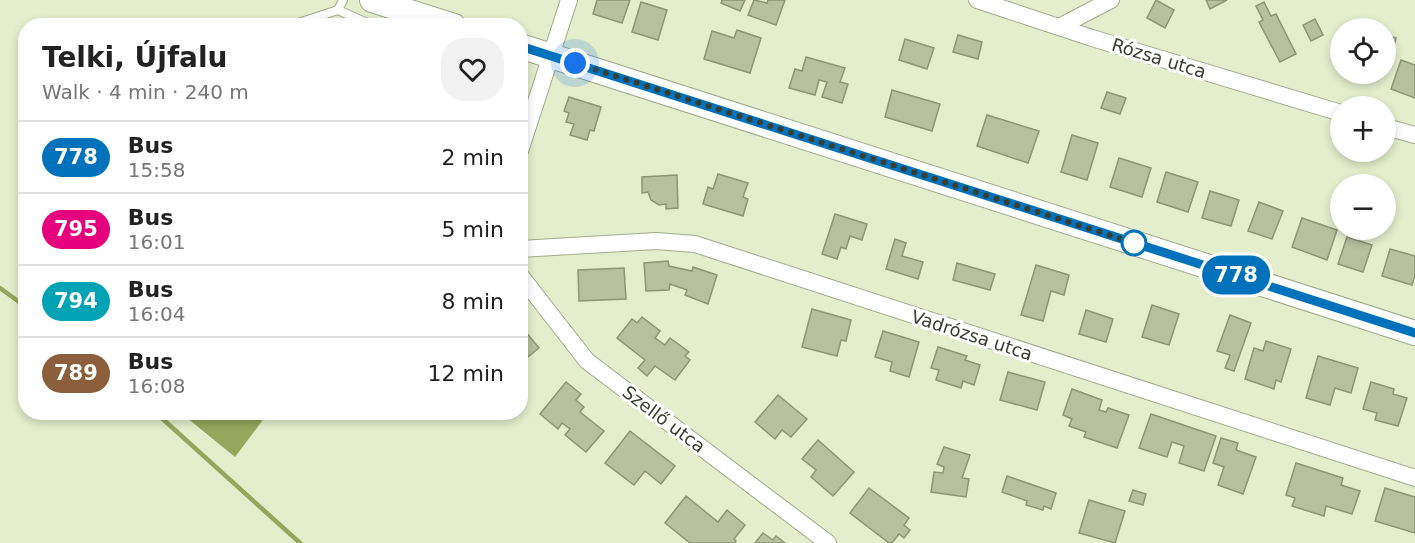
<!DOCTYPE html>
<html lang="en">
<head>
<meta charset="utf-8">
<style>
	:root { --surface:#fff; --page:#f2f2f2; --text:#222; --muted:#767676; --line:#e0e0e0 }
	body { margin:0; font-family:"DejaVu Sans",sans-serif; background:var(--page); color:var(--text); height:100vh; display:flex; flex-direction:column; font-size:22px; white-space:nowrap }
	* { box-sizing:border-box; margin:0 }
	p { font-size:20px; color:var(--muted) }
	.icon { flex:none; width:33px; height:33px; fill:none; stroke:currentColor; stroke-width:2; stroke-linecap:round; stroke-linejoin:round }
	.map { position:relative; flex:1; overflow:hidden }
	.side { position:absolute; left:18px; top:18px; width:510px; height:402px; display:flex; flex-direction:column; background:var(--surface); border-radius:24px; box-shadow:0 3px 9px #0003 }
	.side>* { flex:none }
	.badge { padding:0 12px; border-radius:20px; font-size:21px; line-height:39px }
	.buttons { position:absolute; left:1330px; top:18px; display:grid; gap:12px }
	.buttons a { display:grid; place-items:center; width:66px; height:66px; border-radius:50%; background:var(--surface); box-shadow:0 3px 9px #0003; font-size:30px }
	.you { position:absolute; width:30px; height:30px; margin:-15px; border:4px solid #fff; border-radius:50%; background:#1a73e8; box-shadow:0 0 0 9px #1a73e833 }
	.map>.badge { position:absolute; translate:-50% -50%; box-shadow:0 0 0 3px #fff }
	.round { display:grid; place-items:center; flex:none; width:63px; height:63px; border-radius:24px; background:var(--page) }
	.overview { display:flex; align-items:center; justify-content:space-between; height:102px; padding:0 24px }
	h1 { font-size:28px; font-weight:600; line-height:45px }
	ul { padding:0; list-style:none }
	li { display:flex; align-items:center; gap:18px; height:72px; padding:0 24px; border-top:2px solid var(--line) }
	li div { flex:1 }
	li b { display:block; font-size:22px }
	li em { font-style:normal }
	li .badge { min-width:66px; font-weight:700; text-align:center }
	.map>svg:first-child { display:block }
	.water { fill:#94a75c }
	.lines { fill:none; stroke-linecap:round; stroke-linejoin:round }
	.stream { stroke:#94a75c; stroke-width:4.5 }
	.building { fill:#b7c19f; stroke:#8c9575; stroke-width:1.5 }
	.lane-casing { stroke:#a0aa8a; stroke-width:10 }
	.street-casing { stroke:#a0aa8a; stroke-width:18 }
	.secondary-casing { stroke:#a0aa8a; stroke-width:26 }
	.lane { stroke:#fff; stroke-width:8 }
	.street { stroke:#fff; stroke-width:16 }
	.secondary { stroke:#fff; stroke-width:24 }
	.line-casing { stroke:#fff; stroke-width:14 }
	.line { stroke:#0072bc; stroke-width:9 }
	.walk { stroke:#3a3e30; stroke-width:6; stroke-dasharray:0 10.8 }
	.stop-dot { fill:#fff; stroke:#0072bc; stroke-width:3 }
	.labels { text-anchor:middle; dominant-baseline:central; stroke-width:6; stroke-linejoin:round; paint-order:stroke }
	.street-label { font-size:18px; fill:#3a3e30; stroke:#fff }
</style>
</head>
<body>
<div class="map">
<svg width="1415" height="543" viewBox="0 0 1415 543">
	<rect width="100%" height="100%" fill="#e4eecc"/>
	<polygon class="water" points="181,413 268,413 235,457"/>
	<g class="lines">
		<g class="stream">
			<polyline points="0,288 26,307"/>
			<polyline points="155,412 300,543"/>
		</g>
	</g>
	<g class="building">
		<polygon points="597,0 630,0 622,23 593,14"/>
		<polygon points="722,0 745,0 740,11 721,3"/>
		<polygon points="754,0 767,3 768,0 785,0 776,25 748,15"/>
		<polygon points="1156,0 1174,10 1165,28 1147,18"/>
		<polygon points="1206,0 1227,0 1210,9"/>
		<polygon points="641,2 667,10 658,40 632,32"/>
		<polygon points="1264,2 1271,16 1276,14 1296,54 1280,62 1259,22 1263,20 1256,6"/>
		<polygon points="1315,19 1323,35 1311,41 1303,25"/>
		<polygon points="737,30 761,38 750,73 704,59 712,31 734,38"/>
		<polygon points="958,35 982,42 978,59 953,52"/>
		<polygon points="1389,36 1396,38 1393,50 1386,48"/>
		<polygon points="905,39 934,48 927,69 899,60"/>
		<polygon points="806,57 845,68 840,82 848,84 842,103 822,97 827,82 819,80 815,95 789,88 795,69 802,71"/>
		<polygon points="1401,60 1415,65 1415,98 1391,89"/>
		<polygon points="1349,74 1373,74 1370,81"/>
		<polygon points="892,90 940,104 932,131 885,117"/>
		<polygon points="1107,92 1126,98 1120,114 1101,108"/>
		<polygon points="569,97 601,107 594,131 590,130 587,140 570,135 574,124 566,122 569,113 564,111"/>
		<polygon points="987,115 1039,131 1028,163 977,146"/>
		<polygon points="1072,135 1098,143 1087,180 1061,172"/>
		<polygon points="1119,158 1151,168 1142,197 1110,187"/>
		<polygon points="1166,172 1198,182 1188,212 1157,202"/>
		<polygon points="718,174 748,183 743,197 748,199 743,216 703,204 708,187 713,189"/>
		<polygon points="677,175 678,208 666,209 666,204 659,205 651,200 648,192 642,193 642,177"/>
		<polygon points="1210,191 1239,200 1231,226 1202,218"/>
		<polygon points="1259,202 1283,211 1272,239 1248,231"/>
		<polygon points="835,214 867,224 862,240 850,236 846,249 841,247 837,259 822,254"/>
		<polygon points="1302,218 1337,230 1327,260 1292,247"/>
		<polygon points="1347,237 1372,245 1363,272 1338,264"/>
		<polygon points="895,239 906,243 902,256 923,262 918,279 886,269"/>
		<polygon points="1390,249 1415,256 1415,276 1412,285 1382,276"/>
		<polygon points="668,261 669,266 692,271 693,267 717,275 708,304 685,295 687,290 670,284 669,290 646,291 644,263"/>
		<polygon points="957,263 995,274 990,290 953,280"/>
		<polygon points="1036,265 1069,275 1064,295 1051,291 1043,321 1021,315"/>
		<polygon points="624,268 626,299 579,301 578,270"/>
		<polygon points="1152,305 1179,314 1169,345 1142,337"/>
		<polygon points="812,309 851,320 846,341 841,340 837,356 802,347"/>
		<polygon points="1086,310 1113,319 1106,342 1079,334"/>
		<polygon points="1230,315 1251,323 1234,371 1225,368 1230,355 1217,351"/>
		<polygon points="642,317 660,331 655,338 665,345 670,338 689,352 685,356 690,360 675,380 655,366 647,376 638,368 645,360 617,338 632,319 637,323"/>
		<polygon points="520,325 539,348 523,361 520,357"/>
		<polygon points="883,331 919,342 909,377 890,371 892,362 875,357"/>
		<polygon points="1266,341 1291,349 1281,382 1276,380 1274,389 1245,379 1254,348 1263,351"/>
		<polygon points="938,347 967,356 965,360 980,365 974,385 963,381 961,388 936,380 939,370 931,368"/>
		<polygon points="1318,356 1358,368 1351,393 1335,388 1330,405 1306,398"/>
		<polygon points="1008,372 1045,382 1037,410 1000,400"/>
		<polygon points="566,382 581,394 576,400 584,407 580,412 604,431 586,452 565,435 570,429 562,423 558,429 540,414"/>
		<polygon points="1371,382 1394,389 1393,394 1407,398 1398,426 1375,420 1377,413 1363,409"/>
		<polygon points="1072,389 1102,400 1099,410 1106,412 1108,408 1129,415 1117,448 1084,437 1086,432 1069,426 1072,419 1063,415"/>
		<polygon points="778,395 807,419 791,437 782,430 775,439 755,422"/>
		<polygon points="1151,414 1216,436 1204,471 1179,463 1184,446 1172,442 1167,457 1139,448"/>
		<polygon points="630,431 675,466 661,484 645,471 634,485 605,463"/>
		<polygon points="1221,438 1238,443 1236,450 1256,457 1243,494 1218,485 1224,467 1213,463"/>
		<polygon points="818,440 854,472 833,496 811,477 816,470 802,459"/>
		<polygon points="944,447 970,455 962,478 969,479 966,497 931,492 934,472 943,473 944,467 937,464"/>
		<polygon points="1296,463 1343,478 1341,485 1360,491 1352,514 1326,506 1324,516 1292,506 1295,498 1286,495"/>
		<polygon points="1007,476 1056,493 1051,509 1044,506 1043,510 1026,505 1027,501 1002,492"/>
		<polygon points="869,488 909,518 904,525 910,530 904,538 899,534 892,543 889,543 850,513"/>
		<polygon points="1385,488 1415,497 1415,533 1375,521"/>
		<polygon points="1133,490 1146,494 1143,505 1129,501"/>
		<polygon points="686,496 718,522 727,510 745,525 734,539 736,541 735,543 690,543 665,523"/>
		<polygon points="1089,500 1125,511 1115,543 1079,533"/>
		<polygon points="763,533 773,540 776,536 785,543 755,543"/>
	</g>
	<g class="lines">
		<defs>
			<g id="lane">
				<polyline points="338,10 365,22 369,26"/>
				<polyline points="289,26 338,10 343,0"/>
			</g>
			<g id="street">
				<polyline points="977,0 1092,38 1341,113"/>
				<polyline points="1061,26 1111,0"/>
				<polyline points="1386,127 1415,135"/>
				<polyline points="520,151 569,0"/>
				<polyline points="520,249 656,241 695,244 1415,478"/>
				<polyline points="520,275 587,361 828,543"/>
			</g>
			<g id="secondary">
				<polyline points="372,0 454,26"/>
				<polyline points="520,46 1415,333"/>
			</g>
		</defs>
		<use href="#lane" class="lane-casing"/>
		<use href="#street" class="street-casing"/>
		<use href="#secondary" class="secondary-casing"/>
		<use href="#lane" class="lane"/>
		<use href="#street" class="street"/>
		<use href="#secondary" class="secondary"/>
	</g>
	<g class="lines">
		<defs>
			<polyline id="line" points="520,46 1415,333"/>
		</defs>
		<use href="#line" class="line-casing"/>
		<use href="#line" class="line"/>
		<polyline class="walk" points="575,63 1134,243"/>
	</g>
	<circle class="stop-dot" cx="1134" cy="243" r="12"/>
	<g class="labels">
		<g class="street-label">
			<text transform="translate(1159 58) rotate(17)">Rózsa utca</text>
			<text transform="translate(972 335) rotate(18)">Vadrózsa utca</text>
			<text transform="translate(664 419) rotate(37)">Szellő utca</text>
		</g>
	</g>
</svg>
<div class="buttons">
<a><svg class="icon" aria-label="locate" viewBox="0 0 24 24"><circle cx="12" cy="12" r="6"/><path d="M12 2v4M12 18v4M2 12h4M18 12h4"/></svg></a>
<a>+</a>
<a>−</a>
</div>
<div class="you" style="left:575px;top:63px"></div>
<b class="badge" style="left:1236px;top:275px;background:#0072bc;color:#fff">778</b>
<section class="side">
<div class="overview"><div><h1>Telki, Újfalu</h1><p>Walk · 4 min · 240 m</p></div><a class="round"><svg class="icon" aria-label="heart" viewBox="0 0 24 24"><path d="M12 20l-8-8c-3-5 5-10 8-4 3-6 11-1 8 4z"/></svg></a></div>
<ul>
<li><span class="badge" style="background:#0072bc;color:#fff">778</span><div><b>Bus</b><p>15:58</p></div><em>2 min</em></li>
<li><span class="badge" style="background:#e6007e;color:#fff">795</span><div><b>Bus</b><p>16:01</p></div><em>5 min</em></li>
<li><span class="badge" style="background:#00a3b4;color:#fff">794</span><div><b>Bus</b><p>16:04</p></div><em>8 min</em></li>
<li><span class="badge" style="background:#8b5e3c;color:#fff">789</span><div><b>Bus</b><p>16:08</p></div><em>12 min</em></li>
</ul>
</section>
</div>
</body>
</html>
